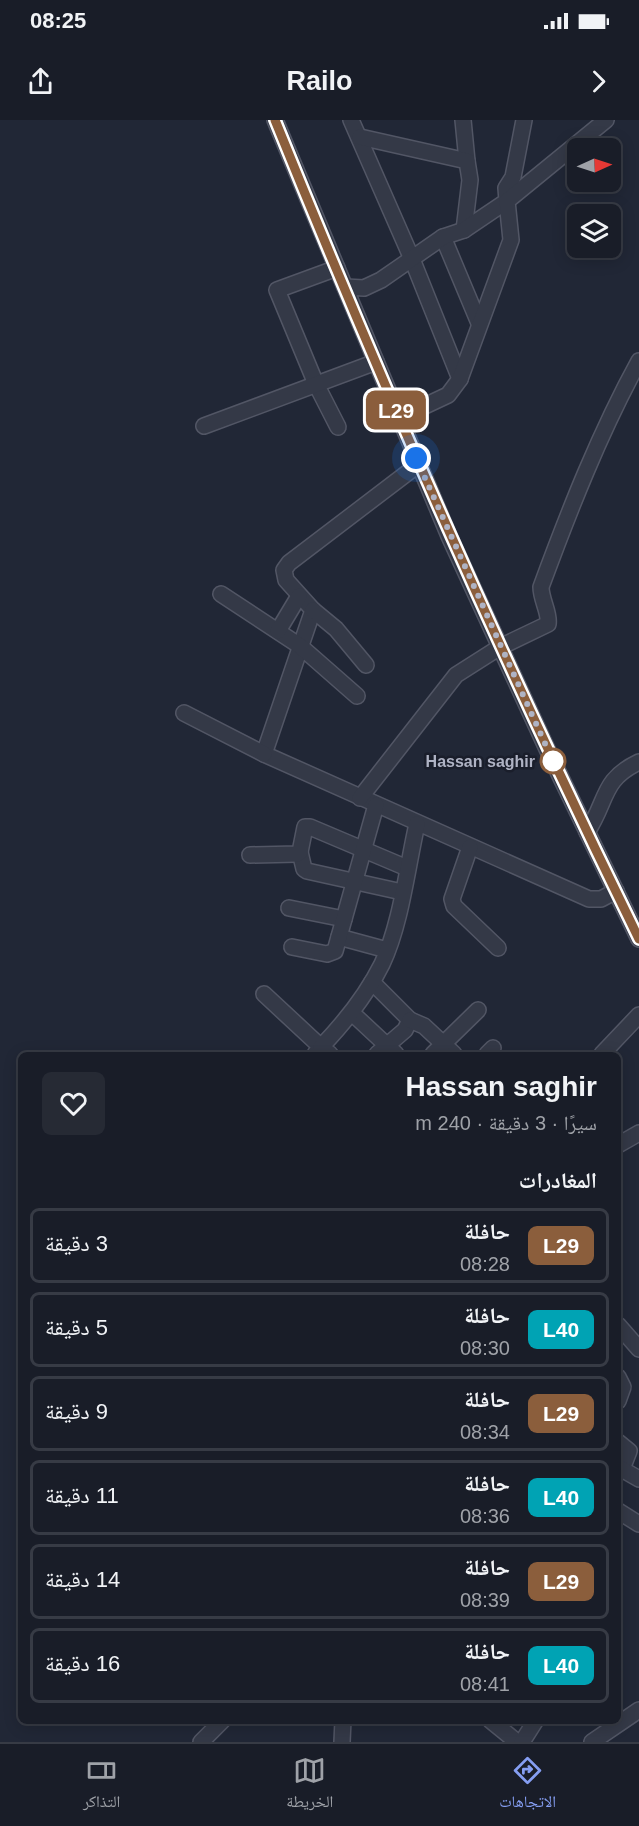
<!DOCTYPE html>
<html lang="ar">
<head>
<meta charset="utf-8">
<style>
	:root { --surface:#191d28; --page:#262a34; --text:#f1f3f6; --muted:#9fa2a8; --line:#373b45; --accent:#859ef2 }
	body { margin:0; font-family:Arial,"Noto Naskh Arabic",sans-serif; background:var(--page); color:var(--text); direction:rtl; height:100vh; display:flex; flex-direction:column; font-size:22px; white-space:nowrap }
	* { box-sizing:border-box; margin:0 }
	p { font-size:20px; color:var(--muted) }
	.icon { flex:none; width:33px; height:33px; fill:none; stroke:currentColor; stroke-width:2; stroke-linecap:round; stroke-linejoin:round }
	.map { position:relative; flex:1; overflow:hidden; direction:ltr }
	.side { position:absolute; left:18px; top:932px; width:603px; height:672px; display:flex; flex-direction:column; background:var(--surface); border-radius:9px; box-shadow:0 3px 15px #0003,0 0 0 2px var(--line); direction:rtl }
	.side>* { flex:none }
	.badge { padding:0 12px; border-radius:9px; font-size:21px; line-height:39px }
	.needle { width:39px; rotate:87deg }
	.controls { position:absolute; left:567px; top:18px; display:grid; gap:12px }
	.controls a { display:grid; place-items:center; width:54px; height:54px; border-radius:9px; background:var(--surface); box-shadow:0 3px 15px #0003,0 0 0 2px var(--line); font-size:30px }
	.you { position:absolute; width:30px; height:30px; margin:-15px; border:4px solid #fff; border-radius:50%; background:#1a73e8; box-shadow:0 0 0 9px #1a73e833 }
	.map>.badge { position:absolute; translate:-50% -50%; box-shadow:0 0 0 3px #fff }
	h2 { padding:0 24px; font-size:22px; line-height:54px }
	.round { display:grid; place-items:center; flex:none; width:63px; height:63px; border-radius:9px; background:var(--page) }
	.summary { display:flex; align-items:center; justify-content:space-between; height:102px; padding:0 24px }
	h1 { font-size:28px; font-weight:700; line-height:45px }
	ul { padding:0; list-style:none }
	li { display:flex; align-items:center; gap:18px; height:75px; margin:0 12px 9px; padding:0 12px; border:3px solid var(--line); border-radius:9px }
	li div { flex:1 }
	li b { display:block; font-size:22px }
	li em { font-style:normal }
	li .badge { min-width:66px; font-weight:700; text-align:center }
	.status { display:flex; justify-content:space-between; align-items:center; height:42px; padding:0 30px; background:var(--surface); direction:ltr }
	.status svg { height:16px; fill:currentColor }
	header { display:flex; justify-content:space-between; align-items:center; height:78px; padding:0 24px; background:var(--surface); font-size:27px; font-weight:700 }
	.tab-bar { display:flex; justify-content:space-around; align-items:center; height:84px; border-top:2px solid var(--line); background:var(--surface); font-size:16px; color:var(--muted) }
	.tab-bar a { display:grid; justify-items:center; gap:3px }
	.tab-bar .selected { color:var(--accent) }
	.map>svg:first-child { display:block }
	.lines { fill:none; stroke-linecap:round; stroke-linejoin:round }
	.minor-casing { stroke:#525665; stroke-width:18 }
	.minor { stroke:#343947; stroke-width:15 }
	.line-casing { stroke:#fff; stroke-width:14 }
	.line { stroke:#8b5e3c; stroke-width:9 }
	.walk { stroke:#afb3c4; stroke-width:6; stroke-dasharray:0 10.8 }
	.stop-dot { fill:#fff; stroke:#8b5e3c; stroke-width:3 }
	.labels { text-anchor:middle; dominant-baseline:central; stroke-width:5; stroke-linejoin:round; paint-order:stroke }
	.stop-label { font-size:16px; font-weight:bold; fill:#afb3c4; stroke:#1a1e2b; text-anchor:end }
</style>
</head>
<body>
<div class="status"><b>08:25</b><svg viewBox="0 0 49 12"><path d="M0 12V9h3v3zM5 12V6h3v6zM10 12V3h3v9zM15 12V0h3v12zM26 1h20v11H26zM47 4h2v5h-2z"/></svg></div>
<header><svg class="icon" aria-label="forward" viewBox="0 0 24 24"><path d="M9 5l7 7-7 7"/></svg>Railo<svg class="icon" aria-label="share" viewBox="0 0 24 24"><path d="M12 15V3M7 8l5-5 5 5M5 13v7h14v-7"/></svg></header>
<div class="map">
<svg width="639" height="1622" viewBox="0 0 639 1622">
	<rect width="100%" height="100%" fill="#212736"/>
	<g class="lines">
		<defs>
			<g id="minor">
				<polyline points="275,0 449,416 547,629 639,819"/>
				<polyline points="351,0 412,139 460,259"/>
				<polyline points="463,0 467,41"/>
				<polyline points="360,17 467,41 470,60 464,110"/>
				<polyline points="443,117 479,203"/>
				<polyline points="337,148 277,170 316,264 338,307"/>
				<polyline points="345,167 364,168 381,160 443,117 464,110 507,81 506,68 513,57 524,0"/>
				<polyline points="399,298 448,275 460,259 511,120 507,81 606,0"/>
				<polyline points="204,306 376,242"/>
				<polyline points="419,344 289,443 284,450 286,460 313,490 264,634 589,779 601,779 616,771"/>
				<polyline points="221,474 300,526 357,576"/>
				<polyline points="313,490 336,509 366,545"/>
				<polyline points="278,511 299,476"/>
				<polyline points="184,593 264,634"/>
				<path d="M360 678 456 555 500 527 548 504C550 493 541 480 541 467 569 391 600 312 639 241"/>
				<path d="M587 712C608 680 601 660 639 642"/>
				<polyline points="470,727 452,779 454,786 498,828"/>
				<polyline points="300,732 304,749 307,751 402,772"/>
				<polyline points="250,735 297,734 300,732 305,707 310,707 407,748"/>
				<polyline points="289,788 344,799"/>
				<polyline points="339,817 387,830"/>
				<polyline points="292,827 327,834 335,831 376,685"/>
				<polyline points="372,862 410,900 405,910 377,934"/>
				<polyline points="264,874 321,927 315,934"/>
				<polyline points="352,893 396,934"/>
				<polyline points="410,900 424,906 454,934"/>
				<path d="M330 934 321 927C345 902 366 876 382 844 401 804 407 748 417 704"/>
				<polyline points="433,934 478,890"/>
				<polyline points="487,934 493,928"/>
				<polyline points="602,934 639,895"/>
				<polyline points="618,1025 639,1013"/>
				<polyline points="618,1205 639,1229"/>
				<polyline points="618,1257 623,1267 618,1281"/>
				<polyline points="618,1322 629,1331 622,1349"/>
				<polyline points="618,1347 639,1359"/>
				<polyline points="618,1391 639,1404"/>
				<polyline points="490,1600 517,1622"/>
				<polyline points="201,1622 223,1600"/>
				<polyline points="342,1622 343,1600"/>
				<polyline points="522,1622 536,1600"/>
				<polyline points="592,1622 639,1590"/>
			</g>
		</defs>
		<use href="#minor" class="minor-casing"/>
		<use href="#minor" class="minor"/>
	</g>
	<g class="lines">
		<defs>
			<path id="line" d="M275 0C387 277 507 550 639 819"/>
		</defs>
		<use href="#line" class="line-casing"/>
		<use href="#line" class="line"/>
		<polyline class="walk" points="416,338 557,650 553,641"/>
	</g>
	<circle class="stop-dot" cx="553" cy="641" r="12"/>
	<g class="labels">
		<g class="stop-label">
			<text x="535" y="641">Hassan saghir</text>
		</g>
	</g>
</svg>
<div class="controls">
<a><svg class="needle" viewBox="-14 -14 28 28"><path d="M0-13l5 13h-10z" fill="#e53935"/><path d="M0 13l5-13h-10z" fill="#9fa2a8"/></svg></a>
<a><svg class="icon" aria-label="layers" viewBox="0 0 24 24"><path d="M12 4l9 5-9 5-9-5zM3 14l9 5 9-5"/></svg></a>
</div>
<div class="you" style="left:416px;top:338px"></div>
<b class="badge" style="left:396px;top:290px;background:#8b5e3c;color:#fff">L29</b>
<section class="side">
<div class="summary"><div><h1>Hassan saghir</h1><p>سيرًا · 3 دقيقة · 240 m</p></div><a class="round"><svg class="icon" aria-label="heart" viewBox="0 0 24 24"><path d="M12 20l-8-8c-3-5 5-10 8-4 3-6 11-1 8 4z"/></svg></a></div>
<h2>المغادرات</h2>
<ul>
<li><span class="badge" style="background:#8b5e3c;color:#fff">L29</span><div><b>حافلة</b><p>08:28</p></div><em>3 دقيقة</em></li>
<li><span class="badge" style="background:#00a3b4;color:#fff">L40</span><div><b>حافلة</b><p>08:30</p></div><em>5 دقيقة</em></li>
<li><span class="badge" style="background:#8b5e3c;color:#fff">L29</span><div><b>حافلة</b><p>08:34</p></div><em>9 دقيقة</em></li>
<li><span class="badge" style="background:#00a3b4;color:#fff">L40</span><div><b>حافلة</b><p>08:36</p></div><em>11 دقيقة</em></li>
<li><span class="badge" style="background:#8b5e3c;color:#fff">L29</span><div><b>حافلة</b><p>08:39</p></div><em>14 دقيقة</em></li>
<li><span class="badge" style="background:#00a3b4;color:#fff">L40</span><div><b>حافلة</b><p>08:41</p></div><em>16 دقيقة</em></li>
</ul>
</section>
</div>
<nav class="tab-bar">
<a class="selected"><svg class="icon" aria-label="directions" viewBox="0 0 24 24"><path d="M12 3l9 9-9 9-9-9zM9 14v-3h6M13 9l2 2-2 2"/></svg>الاتجاهات</a>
<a><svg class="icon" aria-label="map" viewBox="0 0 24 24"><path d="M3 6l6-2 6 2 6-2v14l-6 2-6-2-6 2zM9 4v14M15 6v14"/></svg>الخريطة</a>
<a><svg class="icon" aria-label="tickets" viewBox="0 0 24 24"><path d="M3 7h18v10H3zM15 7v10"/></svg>التذاكر</a>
</nav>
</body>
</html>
